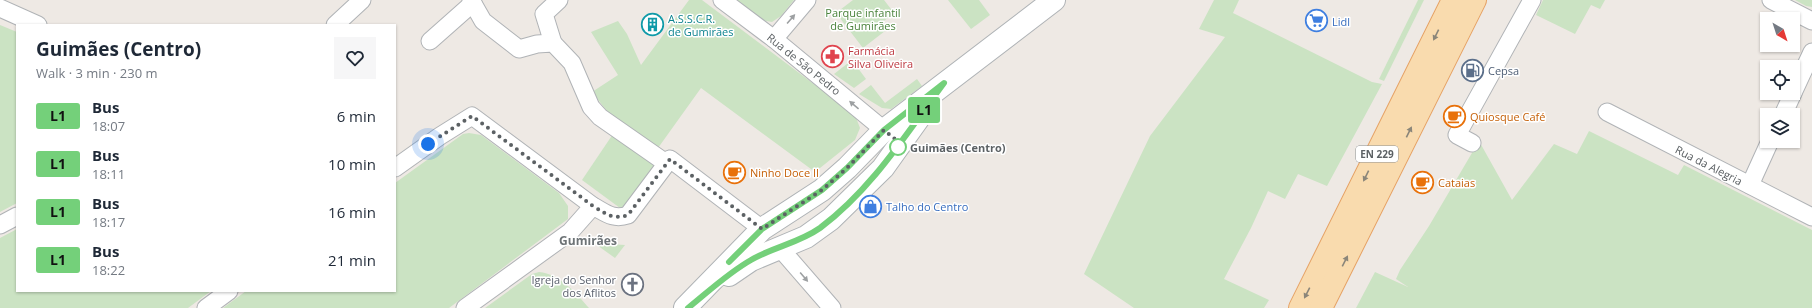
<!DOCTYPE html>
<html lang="en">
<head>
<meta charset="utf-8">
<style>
	:root { --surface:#fff; --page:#f6f6f7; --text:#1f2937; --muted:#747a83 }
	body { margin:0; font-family:"Open Sans",sans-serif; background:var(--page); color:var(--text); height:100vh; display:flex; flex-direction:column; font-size:15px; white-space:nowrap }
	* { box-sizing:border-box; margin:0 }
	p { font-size:13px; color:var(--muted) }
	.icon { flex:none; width:22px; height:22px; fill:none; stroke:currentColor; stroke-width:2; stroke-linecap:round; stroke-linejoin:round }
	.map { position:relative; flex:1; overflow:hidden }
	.details { position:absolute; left:16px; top:24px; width:380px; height:268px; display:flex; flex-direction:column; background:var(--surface); border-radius:0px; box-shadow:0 1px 3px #0004 }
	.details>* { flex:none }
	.badge { padding:0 8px; border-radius:3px; font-size:14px; line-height:26px }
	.needle { width:26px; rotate:141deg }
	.fabs { position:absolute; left:1760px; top:12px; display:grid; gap:8px }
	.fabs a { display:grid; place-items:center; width:40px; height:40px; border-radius:0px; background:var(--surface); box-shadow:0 1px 3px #0004; font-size:20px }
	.you { position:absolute; width:20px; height:20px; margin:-10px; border:3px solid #fff; border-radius:50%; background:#1a73e8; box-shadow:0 0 0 6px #1a73e833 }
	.map>.badge { position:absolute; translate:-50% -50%; box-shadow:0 0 0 2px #fff }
	.round { display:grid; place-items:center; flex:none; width:42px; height:42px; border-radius:0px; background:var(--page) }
	.headline { display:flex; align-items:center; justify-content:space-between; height:68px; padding:0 20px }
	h1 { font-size:19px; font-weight:700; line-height:30px }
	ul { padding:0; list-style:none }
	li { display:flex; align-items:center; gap:12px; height:48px; padding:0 20px }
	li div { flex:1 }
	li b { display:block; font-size:15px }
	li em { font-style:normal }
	li .badge { min-width:44px; font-weight:700; text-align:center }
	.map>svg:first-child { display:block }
	.green { fill:#cbe3c3 }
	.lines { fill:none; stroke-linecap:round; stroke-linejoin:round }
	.street-casing { stroke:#b0b3b6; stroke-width:19 }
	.secondary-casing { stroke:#afb3b6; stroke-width:24 }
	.primary-casing { stroke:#e6a265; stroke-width:24 }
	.street { stroke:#fff; stroke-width:17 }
	.secondary { stroke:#fff; stroke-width:22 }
	.primary { stroke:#f9dbae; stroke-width:22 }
	.oneway { fill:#9da0a2 }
	.oneway2 { fill:#8b867a }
	.line-casing { stroke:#fff; stroke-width:9 }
	.line { stroke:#74d07a; stroke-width:6 }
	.walk { stroke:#5c6164; stroke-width:4; stroke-dasharray:0 7.2 }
	.stop-dot { fill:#fff; stroke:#74d07a; stroke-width:2 }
	.labels { text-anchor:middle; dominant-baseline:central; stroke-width:3; stroke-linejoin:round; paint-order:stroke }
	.shield { fill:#fff; stroke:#8d9092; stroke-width:1 }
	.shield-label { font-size:10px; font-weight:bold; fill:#5c6164 }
	.park-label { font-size:11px; fill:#4a833c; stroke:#fff }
	.culture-label { font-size:11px; fill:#0d838f; stroke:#fff; text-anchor:start }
	.shop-label { font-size:11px; fill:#366cbe; stroke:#fff; text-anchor:start }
	.health-label { font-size:11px; fill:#be3a42; stroke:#fff; text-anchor:start }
	.street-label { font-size:11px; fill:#5c6164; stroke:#fff }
	.service-label { font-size:11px; fill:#4e5e75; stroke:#fff; text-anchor:start }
	.food-label { font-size:11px; fill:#c56008; stroke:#fff; text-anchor:start }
	.stop-label { font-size:11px; font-weight:bold; fill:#5c6164; stroke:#fff; text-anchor:start }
	.worship-label { font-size:11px; fill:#5b616d; stroke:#fff; text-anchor:end }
	.neighbourhood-label { font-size:12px; font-weight:bold; fill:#6d7376; stroke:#fff }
</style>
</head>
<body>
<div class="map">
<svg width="1812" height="308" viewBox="0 0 1812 308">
	<rect width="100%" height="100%" fill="#eee9e4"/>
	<g class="green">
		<polygon points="689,0 702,0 855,115 860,128 855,140 815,172 701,88 658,148 610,115 592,92 618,75 591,32 618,21 627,34 641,65"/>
		<polygon points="736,0 794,0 781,16 772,22 761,20"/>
		<polygon points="853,0 884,0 894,13 880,24 885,31 863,48 836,13"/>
		<polygon points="948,0 979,0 990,15 971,29"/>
		<polygon points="1214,0 1239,0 1233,13 1372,82 1382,84 1327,186 1298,174 1285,199 1268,191 1251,228 1224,279 1269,300 1264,308 1134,308 1084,274 1150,136 1225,37 1199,29"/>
		<polygon points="1418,0 1424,0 1384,81 1379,79"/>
		<polygon points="1543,0 1605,0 1600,9 1591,5 1575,34 1536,15"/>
		<polygon points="1795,0 1812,0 1812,7 1806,6"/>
		<polygon points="0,25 17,32 17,203 0,212"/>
		<polygon points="852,60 866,79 854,88 834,74"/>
		<polygon points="917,79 922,86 891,109 882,108 859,94 871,85 885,103"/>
		<polygon points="1589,131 1678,175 1684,165 1812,230 1812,308 1356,308 1375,272 1408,287 1396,279 1400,270 1429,226 1479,141 1512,200 1554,144 1577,154"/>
		<polygon points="469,133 481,135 559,193 568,206 568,219 449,308 223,308 246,291 395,291 395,183 463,134"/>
		<polygon points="613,134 656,163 625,206 620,208 582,180"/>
		<polygon points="17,229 17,291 211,291 188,308 0,308 0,238"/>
		<polygon points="594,243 625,245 615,258"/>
		<path d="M539 272C560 274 576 293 589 308H485L532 274Z"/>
	</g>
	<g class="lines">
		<defs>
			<g id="street">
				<polyline points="471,0 483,21 519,49 537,44 553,43 572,63 591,107 600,117 666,163"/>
				<polyline points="722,0 774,39 884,130"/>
				<polyline points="1771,0 1812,21"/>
				<polyline points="0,8 38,25"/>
				<polyline points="335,25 362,0"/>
				<polyline points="774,39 807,0"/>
				<polyline points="430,41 473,3"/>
				<polyline points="553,43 544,14 559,0"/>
				<polyline points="1793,93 1812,52"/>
				<polyline points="1607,112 1812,217"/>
				<polyline points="1783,115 1793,93"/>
				<polyline points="1472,143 1457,135 1532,0"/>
				<path d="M395 168 440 136 472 116 593 206C606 213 613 220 628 215L670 159 762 229"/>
				<polyline points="1750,185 1770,141"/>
				<polyline points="0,225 17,216"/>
				<polyline points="779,247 832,308"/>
				<polyline points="206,308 229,291"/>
				<polyline points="465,308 570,232 593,206"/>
			</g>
			<g id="secondary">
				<polyline points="729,275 751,260 806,237 831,219 883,168 928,105"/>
				<polyline points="685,308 762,229 822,190 847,168 884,130 1054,0"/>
			</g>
			<g id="primary">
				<polyline points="1300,308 1453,0"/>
				<polyline points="1321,308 1475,0"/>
			</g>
		</defs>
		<use href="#street" class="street-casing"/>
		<use href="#secondary" class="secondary-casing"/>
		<use href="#primary" class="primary-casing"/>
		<use href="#street" class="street"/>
		<use href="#secondary" class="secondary"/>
		<use href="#primary" class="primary"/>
	</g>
	<defs><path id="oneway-solid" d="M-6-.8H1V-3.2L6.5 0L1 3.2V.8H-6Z"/></defs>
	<g class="oneway">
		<use href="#oneway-solid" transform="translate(791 19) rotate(-49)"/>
		<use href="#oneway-solid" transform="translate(854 105) rotate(-140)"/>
		<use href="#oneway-solid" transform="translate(804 277) rotate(50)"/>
	</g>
	<g class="oneway2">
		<use href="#oneway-solid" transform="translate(1436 35) rotate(116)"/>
		<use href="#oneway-solid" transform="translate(1409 132) rotate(-64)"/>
		<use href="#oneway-solid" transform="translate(1366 176) rotate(116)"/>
		<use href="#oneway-solid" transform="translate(1345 261) rotate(-63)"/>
		<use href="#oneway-solid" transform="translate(1307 293) rotate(117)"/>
	</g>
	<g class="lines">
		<defs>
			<path id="line" d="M688 308C708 292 728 273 751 260 773 247 799 243 820 228 872 189 906 134 944 83L884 130 847 168 822 190 762 229 729 262"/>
		</defs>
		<use href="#line" class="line-casing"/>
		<use href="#line" class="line"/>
		<path class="walk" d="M428 144 472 116 593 206C606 214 613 220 628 215L670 159 762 229 822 190 847 168 884 130 900 143 898 147"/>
	</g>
	<defs>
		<symbol id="supermarket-ring" viewBox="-11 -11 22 22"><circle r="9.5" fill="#fff" stroke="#3f7fe0" stroke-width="1.5"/><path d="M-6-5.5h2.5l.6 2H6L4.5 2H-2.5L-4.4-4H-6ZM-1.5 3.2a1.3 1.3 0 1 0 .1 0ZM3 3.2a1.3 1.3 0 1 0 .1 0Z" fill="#3f7fe0"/></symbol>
		<symbol id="building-ring" viewBox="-11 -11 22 22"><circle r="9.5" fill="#fff" stroke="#0f9aa8" stroke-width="1.5"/><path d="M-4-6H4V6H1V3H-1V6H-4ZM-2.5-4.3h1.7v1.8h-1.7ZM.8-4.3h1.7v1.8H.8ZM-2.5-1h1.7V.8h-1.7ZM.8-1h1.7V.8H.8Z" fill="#0f9aa8"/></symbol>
		<symbol id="pharmacy-ring" viewBox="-11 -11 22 22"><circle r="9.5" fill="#fff" stroke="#e0444e" stroke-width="1.5"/><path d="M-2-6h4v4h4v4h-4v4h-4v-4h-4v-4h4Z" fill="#e0444e"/></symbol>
		<symbol id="fuel-ring" viewBox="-11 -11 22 22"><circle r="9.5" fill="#fff" stroke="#5c6f8a" stroke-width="1.5"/><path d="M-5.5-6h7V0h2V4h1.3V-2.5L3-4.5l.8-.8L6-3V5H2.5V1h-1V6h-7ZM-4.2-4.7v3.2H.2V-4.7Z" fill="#5c6f8a"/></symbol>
		<symbol id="cafe-ring" viewBox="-11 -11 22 22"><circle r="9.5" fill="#fff" stroke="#e8710a" stroke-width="1.5"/><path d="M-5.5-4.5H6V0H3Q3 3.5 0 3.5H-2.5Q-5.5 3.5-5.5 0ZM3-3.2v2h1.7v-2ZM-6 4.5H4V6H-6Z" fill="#e8710a"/></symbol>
		<symbol id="shop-ring" viewBox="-11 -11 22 22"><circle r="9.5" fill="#fff" stroke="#3f7fe0" stroke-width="1.5"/><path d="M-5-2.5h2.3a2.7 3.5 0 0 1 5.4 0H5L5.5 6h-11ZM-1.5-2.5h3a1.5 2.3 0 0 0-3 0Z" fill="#3f7fe0"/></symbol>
		<symbol id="church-ring" viewBox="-11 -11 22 22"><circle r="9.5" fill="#fff" stroke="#6b7280" stroke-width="1.5"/><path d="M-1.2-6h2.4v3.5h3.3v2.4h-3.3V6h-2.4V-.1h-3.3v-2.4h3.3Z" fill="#6b7280"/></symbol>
	</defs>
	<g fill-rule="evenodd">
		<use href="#supermarket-ring" x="1304" y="8" width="25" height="25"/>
		<use href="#building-ring" x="640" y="12" width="25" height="25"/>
		<use href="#pharmacy-ring" x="820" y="44" width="25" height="25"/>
		<use href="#fuel-ring" x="1460" y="58" width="25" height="25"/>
		<use href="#cafe-ring" x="1442" y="104" width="25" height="25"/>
		<use href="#cafe-ring" x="722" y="160" width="25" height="25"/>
		<use href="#cafe-ring" x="1410" y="170" width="25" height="25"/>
		<use href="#shop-ring" x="858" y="194" width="25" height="25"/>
		<use href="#church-ring" x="620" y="272" width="25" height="25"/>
	</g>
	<circle class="stop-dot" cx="898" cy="147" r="8"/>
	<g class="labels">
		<rect class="shield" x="1356" y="146" width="42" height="16" rx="3"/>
		<g class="shield-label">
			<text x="1377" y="154">EN 229</text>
		</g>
		<g class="park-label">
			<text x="863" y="12">Parque infantil<tspan x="863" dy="13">de Gumirães</tspan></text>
		</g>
		<g class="culture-label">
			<text x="668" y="18">A.S.S.C.R.<tspan x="668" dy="13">de Gumirães</tspan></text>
		</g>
		<g class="shop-label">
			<text x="1332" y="21">Lidl</text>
			<text x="886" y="206">Talho do Centro</text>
		</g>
		<g class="health-label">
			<text x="848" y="50">Farmácia<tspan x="848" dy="13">Silva Oliveira</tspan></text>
		</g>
		<g class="street-label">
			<text transform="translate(804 64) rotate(39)">Rua de São Pedro</text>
			<text transform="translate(1709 165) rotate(27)">Rua da Alegria</text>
		</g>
		<g class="service-label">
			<text x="1488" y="70">Cepsa</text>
		</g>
		<g class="food-label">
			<text x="1470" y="116">Quiosque Café</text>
			<text x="750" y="172">Ninho Doce II</text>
			<text x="1438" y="182">Cataias</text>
		</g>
		<g class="stop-label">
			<text x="910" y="147">Guimães (Centro)</text>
		</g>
		<g class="worship-label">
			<text x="616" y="279">Igreja do Senhor<tspan x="616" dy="13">dos Aflitos</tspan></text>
		</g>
		<g class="neighbourhood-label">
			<text x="588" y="240">Gumirães</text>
		</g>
	</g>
</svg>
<div class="fabs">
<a><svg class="needle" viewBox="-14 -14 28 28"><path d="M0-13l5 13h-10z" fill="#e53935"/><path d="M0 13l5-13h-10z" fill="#747a83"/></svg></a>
<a><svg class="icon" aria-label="locate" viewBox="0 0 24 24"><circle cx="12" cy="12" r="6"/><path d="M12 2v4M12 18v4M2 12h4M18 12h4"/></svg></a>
<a><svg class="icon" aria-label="layers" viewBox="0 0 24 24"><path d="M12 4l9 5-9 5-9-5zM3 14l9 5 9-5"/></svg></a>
</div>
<div class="you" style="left:428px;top:144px"></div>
<b class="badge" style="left:924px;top:110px;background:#74d07a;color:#111">L1</b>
<section class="details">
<div class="headline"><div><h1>Guimães (Centro)</h1><p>Walk · 3 min · 230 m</p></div><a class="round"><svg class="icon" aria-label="heart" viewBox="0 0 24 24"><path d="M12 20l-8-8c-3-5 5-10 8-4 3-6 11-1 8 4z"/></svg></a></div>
<ul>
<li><span class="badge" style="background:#74d07a;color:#111">L1</span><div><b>Bus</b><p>18:07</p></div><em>6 min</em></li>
<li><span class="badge" style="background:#74d07a;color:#111">L1</span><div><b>Bus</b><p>18:11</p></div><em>10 min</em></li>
<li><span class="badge" style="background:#74d07a;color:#111">L1</span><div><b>Bus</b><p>18:17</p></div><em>16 min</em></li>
<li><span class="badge" style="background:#74d07a;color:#111">L1</span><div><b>Bus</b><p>18:22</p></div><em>21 min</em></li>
</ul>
</section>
</div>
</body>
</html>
